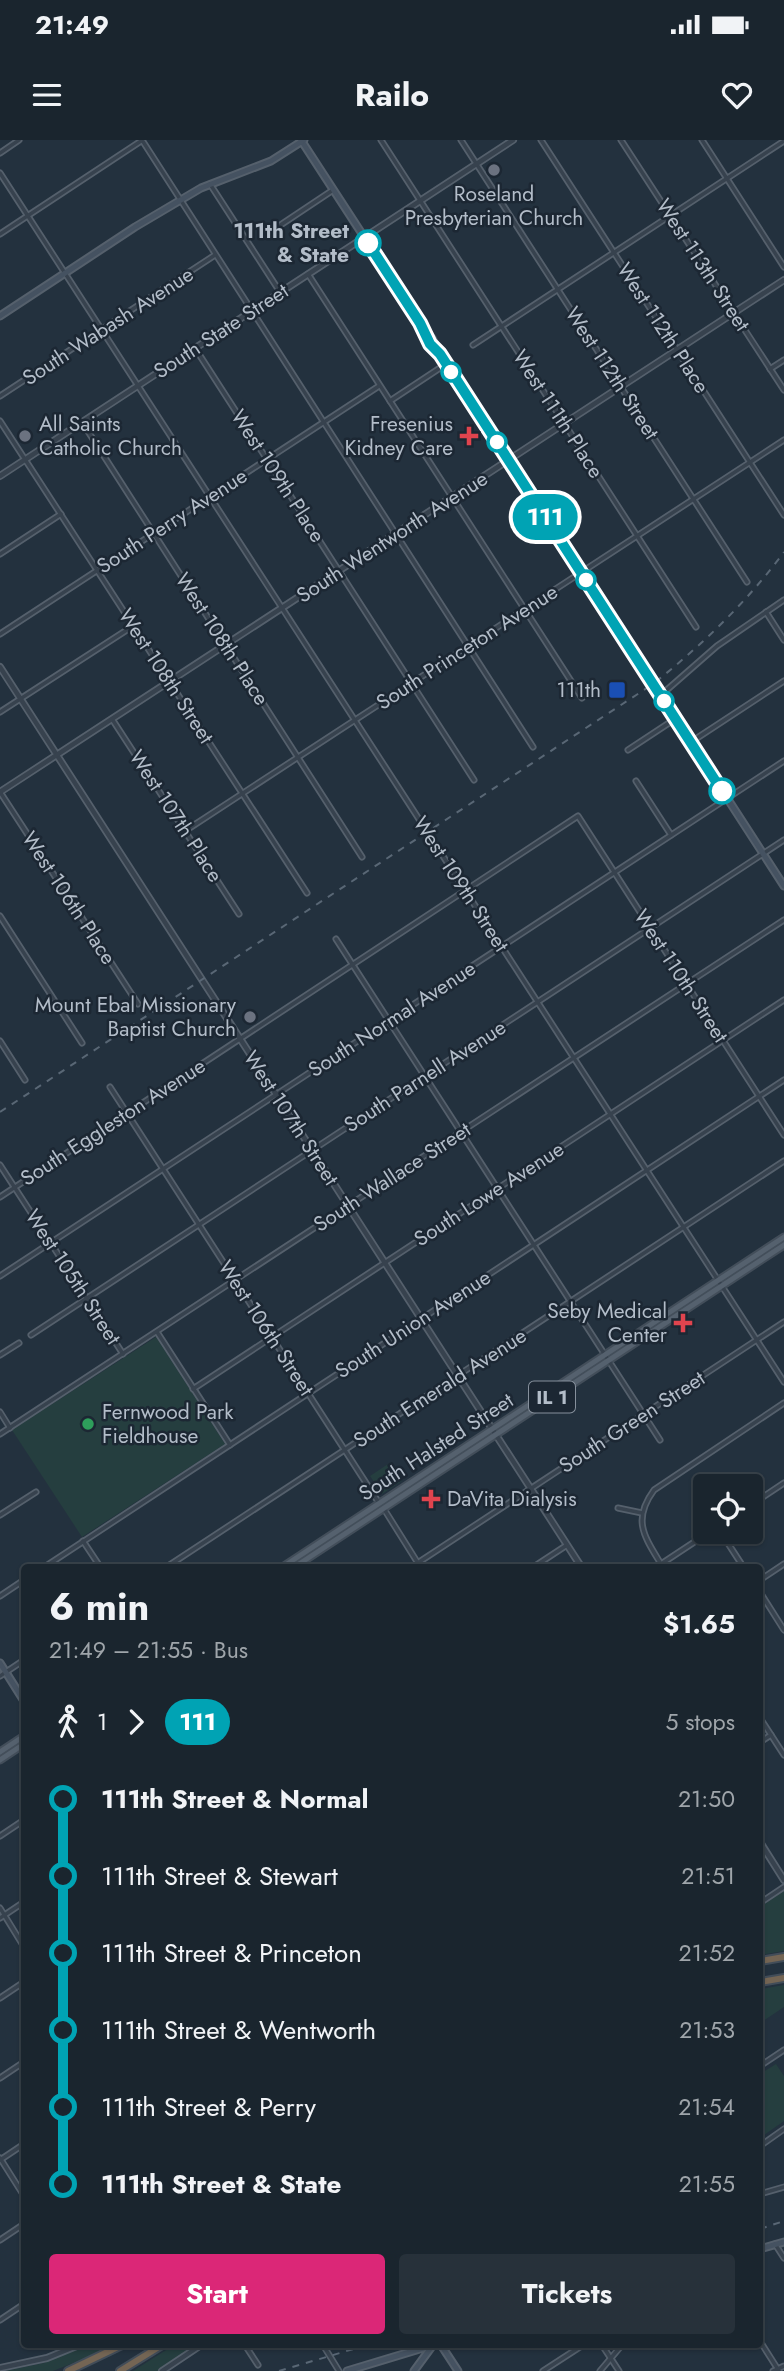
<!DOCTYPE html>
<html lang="en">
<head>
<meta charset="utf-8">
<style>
	:root { --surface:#1a252e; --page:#27313a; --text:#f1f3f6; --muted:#9fa5aa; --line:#38424a; --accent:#db2777 }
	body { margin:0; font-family:Jost,sans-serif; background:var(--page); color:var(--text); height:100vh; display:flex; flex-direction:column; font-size:26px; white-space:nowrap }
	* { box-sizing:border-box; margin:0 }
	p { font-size:23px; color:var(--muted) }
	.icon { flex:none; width:38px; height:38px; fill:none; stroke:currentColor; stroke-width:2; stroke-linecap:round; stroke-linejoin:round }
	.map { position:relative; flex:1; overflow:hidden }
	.drawer { position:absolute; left:21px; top:1424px; width:742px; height:784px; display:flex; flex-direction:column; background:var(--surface); border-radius:7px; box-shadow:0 2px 5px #0004,0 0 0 2px var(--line) }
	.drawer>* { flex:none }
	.badge { padding:0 14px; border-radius:23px; font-size:24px; line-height:46px }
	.buttons { position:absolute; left:693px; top:1334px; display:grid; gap:14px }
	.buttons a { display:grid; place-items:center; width:70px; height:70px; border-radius:7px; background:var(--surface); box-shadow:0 2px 5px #0004,0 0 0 2px var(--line); font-size:35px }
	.map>.badge { position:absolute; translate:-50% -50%; box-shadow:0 0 0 4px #fff }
	.legs { display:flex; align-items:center; gap:10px; height:77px; padding:0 28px; font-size:23px }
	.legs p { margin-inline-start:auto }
	.summary { display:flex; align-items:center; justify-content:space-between; height:119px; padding:0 28px }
	h1 { font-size:38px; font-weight:700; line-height:52px }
	.primary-button { display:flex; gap:14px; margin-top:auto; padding:14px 28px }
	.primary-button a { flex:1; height:80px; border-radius:7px; background:var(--accent); color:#fff; font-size:28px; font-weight:700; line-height:80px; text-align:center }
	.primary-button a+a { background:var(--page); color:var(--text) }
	ul { padding:0 28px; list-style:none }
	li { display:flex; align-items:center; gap:24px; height:77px; font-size:26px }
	li i { display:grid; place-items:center; width:10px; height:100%; margin:0 9px; background:currentColor }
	li i::after { content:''; width:18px; height:18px; margin:-9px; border:5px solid; border-radius:50%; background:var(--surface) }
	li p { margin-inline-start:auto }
	li:first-child i { background:linear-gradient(#0000 50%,currentColor 0) }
	li:last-child i { background:linear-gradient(currentColor 50%,#0000 0) }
	.status { display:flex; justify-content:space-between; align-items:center; height:49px; padding:0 35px; background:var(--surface); direction:ltr }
	.status svg { height:19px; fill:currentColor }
	header { display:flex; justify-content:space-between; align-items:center; height:91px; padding:0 28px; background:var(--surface); font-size:32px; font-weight:700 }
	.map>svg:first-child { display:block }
	.green { fill:#253e3f }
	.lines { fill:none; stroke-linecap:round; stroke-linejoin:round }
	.minor-casing { stroke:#55606c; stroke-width:7 }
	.tertiary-casing { stroke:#55606c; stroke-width:8 }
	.secondary-casing { stroke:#55606c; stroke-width:9 }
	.primary-casing { stroke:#434e5a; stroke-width:9 }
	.motorway-casing { stroke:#424d59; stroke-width:10 }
	.minor { stroke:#37424e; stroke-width:3.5 }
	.tertiary { stroke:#37424e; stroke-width:4.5 }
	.secondary { stroke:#455261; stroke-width:5 }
	.primary { stroke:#55616e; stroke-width:5 }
	.motorway { stroke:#746554; stroke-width:6 }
	.rail { stroke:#596775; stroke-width:2; stroke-dasharray:7 7; stroke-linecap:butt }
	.line-1-casing { stroke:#fff; stroke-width:16 }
	.line-1 { stroke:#00a3b4; stroke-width:10 }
	.worship-dot { fill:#6b7280; stroke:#1c2733; stroke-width:2.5 }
	.stop-1-dot { fill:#fff; stroke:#00a3b4; stroke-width:3.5 }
	.health-dot { fill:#e0444e; stroke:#1c2733; stroke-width:2.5 }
	.transit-dot { fill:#1a4fb4; stroke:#1c2733; stroke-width:2.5 }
	.leisure-dot { fill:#2e9e5b; stroke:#1c2733; stroke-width:2.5 }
	.labels { text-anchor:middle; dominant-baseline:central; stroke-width:5; stroke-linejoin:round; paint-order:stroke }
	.shield { fill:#1c2733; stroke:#86909c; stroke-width:2 }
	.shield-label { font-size:19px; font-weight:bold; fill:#b3bdc9 }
	.poi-label { font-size:21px; fill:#b3bdc9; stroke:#1c2733; text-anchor:end }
	.stop-label { font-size:21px; font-weight:bold; fill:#b3bdc9; stroke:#1c2733; text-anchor:end }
	.street-label { font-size:21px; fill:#b3bdc9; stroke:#1c2733 }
</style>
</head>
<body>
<div class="status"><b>21:49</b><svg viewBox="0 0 49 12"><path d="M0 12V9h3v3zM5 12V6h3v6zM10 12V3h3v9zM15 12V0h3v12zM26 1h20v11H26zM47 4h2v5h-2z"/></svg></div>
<header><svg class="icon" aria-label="menu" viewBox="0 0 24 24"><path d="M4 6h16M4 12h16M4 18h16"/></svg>Railo<svg class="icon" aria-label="heart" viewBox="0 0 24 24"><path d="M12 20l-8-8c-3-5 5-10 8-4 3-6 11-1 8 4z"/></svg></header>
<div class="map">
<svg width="784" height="2231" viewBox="0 0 784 2231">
	<rect width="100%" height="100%" fill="#23313e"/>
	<g class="green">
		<polygon points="156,1197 225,1304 82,1397 12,1290"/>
		<polygon points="391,1322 402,1341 382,1354 370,1336"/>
		<polygon points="784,1751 784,1811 760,1815 760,1767"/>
		<polygon points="784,1845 784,1867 760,1883 760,1849"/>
		<polygon points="776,1924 784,1936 784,1981 760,1998 760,1934"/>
		<polygon points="87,2205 112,2205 83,2219 53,2231 5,2231 44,2223"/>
		<polygon points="174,2205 197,2205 157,2231 133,2231"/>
	</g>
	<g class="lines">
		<defs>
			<g id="minor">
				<polyline points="142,0 533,607"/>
				<polyline points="381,0 696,487"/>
				<polyline points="461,0 747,442"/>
				<polyline points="541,0 784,375"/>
				<polyline points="621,0 784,250"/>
				<polyline points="702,0 784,127"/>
				<polyline points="0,13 19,0"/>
				<polyline points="0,33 784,1242"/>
				<polyline points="210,44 280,152"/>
				<polyline points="279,86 333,50"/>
				<polyline points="0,94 141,1"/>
				<polyline points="308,134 582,558"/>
				<polyline points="473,205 784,1"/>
				<polyline points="195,208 474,640"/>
				<polyline points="770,229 784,220"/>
				<polyline points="0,256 215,115"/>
				<polyline points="390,261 446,224"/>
				<polyline points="0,281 307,753"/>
				<polyline points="82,282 362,717"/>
				<polyline points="0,414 61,374"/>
				<polyline points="766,472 784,500"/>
				<polyline points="0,494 379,246"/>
				<polyline points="661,555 717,506 784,460"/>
				<polyline points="0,572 133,486"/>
				<polyline points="112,579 239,774"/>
				<polyline points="691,602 784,541"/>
				<polyline points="628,610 675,579"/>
				<polyline points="636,641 671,695"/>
				<polyline points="0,652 138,864"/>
				<polyline points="185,691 784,300"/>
				<polyline points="0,776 82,903"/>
				<polyline points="336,799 660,1300"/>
				<polyline points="0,901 25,940"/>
				<polyline points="110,947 379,1363"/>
				<polyline points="0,1025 123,1214"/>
				<polyline points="0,1057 578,676 784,995"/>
				<polyline points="0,1136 784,621"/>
				<polyline points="157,1192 230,1305"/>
				<polyline points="31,1195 784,700"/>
				<polyline points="0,1215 19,1203"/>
				<polyline points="193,1249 784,860"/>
				<polyline points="0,1272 10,1288"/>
				<polyline points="0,1294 784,780"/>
				<polyline points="751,1365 784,1343"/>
				<polyline points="618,1368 642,1373"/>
				<polyline points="384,1369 421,1428"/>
				<polyline points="0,1375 36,1352"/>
				<polyline points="720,1391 744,1428"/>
				<polyline points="83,1401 101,1428"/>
				<path d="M661 1424C644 1396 632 1380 654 1350L784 1263"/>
				<polyline points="43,1428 784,940"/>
				<polyline points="165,1428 784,1021"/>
				<polyline points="410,1428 784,1182"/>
				<polyline points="532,1428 567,1405"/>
				<polyline points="655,1428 711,1391"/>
				<polyline points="760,1440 784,1424"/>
				<polyline points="760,1452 784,1490"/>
				<polyline points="0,1456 24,1440"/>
				<polyline points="0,1536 24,1520"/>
				<polyline points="760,1578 784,1615"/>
				<polyline points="760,1602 771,1595"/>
				<polyline points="0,1696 24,1680"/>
				<polyline points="760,1763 784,1747"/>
				<polyline points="0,1768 24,1807"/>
				<polyline points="0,1778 24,1762"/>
				<polyline points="0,1858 24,1842"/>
				<polyline points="760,1926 784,1910"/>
				<polyline points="0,1938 24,1922"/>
				<polyline points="760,2006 784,1989"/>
				<polyline points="0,2018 24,2056"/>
				<polyline points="0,2020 24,2004"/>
				<polyline points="760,2054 784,2047"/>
				<polyline points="0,2100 24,2084"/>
				<polyline points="775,2104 784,2118"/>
				<polyline points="0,2180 24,2164"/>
				<polyline points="760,2201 779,2231"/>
				<polyline points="245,2205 258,2225"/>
				<polyline points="323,2205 339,2231"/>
				<polyline points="602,2205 619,2231"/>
				<polyline points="543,2231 583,2205"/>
				<polyline points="600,2231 622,2205"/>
				<polyline points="773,2231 784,2226"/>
			</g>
			<g id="tertiary">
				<polyline points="0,336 513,0"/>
				<polyline points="0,527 582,1428"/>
				<polyline points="0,652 784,140"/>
				<polyline points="760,1702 784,1740"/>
				<polyline points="0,2228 47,2218 79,2205"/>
				<polyline points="162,2231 201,2205"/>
			</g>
			<g id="secondary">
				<polyline points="301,0 420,183 432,198 440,214 784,746"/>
				<polyline points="0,176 135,87 201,48 271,21 304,0"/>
				<polyline points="420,185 437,212"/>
				<polyline points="0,1523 24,1561"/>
				<polyline points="760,2109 784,2102"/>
				<polyline points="441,2205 458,2231"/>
				<polyline points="347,2231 433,2205"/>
				<polyline points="414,2231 433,2205"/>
			</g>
			<g id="primary">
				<polyline points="281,1428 784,1097"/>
				<polyline points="293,1428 784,1105"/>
				<polyline points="0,1612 24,1596"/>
				<polyline points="0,1620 24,1604"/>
			</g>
			<g id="motorway">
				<polyline points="760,1821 784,1817"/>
				<polyline points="760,1842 784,1838"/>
				<polyline points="68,2231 122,2205"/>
				<polyline points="120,2231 162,2205"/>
			</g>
		</defs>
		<use href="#minor" class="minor-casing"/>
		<use href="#tertiary" class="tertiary-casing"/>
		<use href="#secondary" class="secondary-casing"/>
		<use href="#primary" class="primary-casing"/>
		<use href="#motorway" class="motorway-casing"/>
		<use href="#minor" class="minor"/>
		<use href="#tertiary" class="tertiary"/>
		<use href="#secondary" class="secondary"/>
		<use href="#primary" class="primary"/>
		<use href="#motorway" class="motorway"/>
		<g class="rail">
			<path d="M0 972 653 544C702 505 747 462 784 412"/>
			<polyline points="760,2089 784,2081"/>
			<polyline points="279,2231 367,2205"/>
		</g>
	</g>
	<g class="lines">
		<defs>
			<polyline id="line-1" points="368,103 420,183 430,204 440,214 722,651"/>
		</defs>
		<use href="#line-1" class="line-1-casing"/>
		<use href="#line-1" class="line-1"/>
	</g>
	<g class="worship-dot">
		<circle cx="494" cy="30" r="7"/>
		<circle cx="25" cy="296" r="7"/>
		<circle cx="250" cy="877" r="7"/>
	</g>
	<g class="stop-1-dot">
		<circle cx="368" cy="103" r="12"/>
		<circle cx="451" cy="232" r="9"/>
		<circle cx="497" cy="302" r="9"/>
		<circle cx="586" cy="440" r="9"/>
		<circle cx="664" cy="561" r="9"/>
		<circle cx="722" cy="651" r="12"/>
	</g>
	<g class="health-dot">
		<path d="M465.5 285.5h7v7h7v7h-7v7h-7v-7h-7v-7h7z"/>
		<path d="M679.5 1172.5h7v7h7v7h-7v7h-7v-7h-7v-7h7z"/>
		<path d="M427.5 1348.5h7v7h7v7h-7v7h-7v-7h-7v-7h7z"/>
	</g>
	<rect class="transit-dot" x="608" y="541" width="18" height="18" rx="3.5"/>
	<circle class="leisure-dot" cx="88" cy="1284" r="7"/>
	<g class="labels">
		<rect class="shield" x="529" y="1241.5" width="46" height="31" rx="5"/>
		<g class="shield-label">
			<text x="552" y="1257">IL 1</text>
		</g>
		<g class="poi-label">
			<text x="494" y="54" text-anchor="middle">Roseland<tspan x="494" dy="24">Presbyterian Church</tspan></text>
			<text x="39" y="284" text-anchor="start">All Saints<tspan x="39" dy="24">Catholic Church</tspan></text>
			<text x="453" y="284">Fresenius<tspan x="453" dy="24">Kidney Care</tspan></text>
			<text x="601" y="550">111th</text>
			<text x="236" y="865">Mount Ebal Missionary<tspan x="236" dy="24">Baptist Church</tspan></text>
			<text x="667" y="1171">Seby Medical<tspan x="667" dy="24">Center</tspan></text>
			<text x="102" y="1272" text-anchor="start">Fernwood Park<tspan x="102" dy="24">Fieldhouse</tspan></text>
			<text x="447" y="1359" text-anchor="start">DaVita Dialysis</text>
		</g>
		<g class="stop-label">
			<text x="349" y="91">111th Street<tspan x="349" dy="24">&amp; State</tspan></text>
		</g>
		<g class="street-label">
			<text transform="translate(703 125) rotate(57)">West 113th Street</text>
			<text transform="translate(108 186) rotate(-33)">South Wabash Avenue</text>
			<text transform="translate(663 188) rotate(57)">West 112th Place</text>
			<text transform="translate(221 191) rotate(-33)">South State Street</text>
			<text transform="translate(612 233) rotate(57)">West 112th Street</text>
			<text transform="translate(558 274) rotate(57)">West 111th Place</text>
			<text transform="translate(278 336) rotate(57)">West 109th Place</text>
			<text transform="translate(172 381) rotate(-33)">South Perry Avenue</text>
			<text transform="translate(392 397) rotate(-33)">South Wentworth Avenue</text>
			<text transform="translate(222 499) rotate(57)">West 108th Place</text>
			<text transform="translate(467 507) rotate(-33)">South Princeton Avenue</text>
			<text transform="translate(166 536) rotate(57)">West 108th Street</text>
			<text transform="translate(176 676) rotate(57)">West 107th Place</text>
			<text transform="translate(461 744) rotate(57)">West 109th Street</text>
			<text transform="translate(69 758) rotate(57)">West 106th Place</text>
			<text transform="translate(681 836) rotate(57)">West 110th Street</text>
			<text transform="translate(392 879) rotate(-33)">South Normal Avenue</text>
			<text transform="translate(425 936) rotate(-33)">South Parnell Avenue</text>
			<text transform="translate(291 978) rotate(57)">West 107th Street</text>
			<text transform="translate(113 982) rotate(-33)">South Eggleston Avenue</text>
			<text transform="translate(392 1037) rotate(-33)">South Wallace Street</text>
			<text transform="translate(489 1054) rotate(-33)">South Lowe Avenue</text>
			<text transform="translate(73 1137) rotate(57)">West 105th Street</text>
			<text transform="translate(413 1184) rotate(-33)">South Union Avenue</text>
			<text transform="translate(266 1188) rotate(57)">West 106th Street</text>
			<text transform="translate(440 1248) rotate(-33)">South Emerald Avenue</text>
			<text transform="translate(632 1282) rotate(-33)">South Green Street</text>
			<text transform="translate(436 1307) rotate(-33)">South Halsted Street</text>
		</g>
	</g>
</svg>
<div class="buttons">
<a><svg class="icon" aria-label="locate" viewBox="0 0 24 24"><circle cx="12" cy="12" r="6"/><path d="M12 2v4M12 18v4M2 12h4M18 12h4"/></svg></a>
</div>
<b class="badge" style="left:545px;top:377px;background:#00a3b4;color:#fff">111</b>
<section class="drawer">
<div class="summary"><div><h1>6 min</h1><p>21:49 – 21:55 · Bus</p></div><b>$1.65</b></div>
<div class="legs"><svg class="icon" aria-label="walk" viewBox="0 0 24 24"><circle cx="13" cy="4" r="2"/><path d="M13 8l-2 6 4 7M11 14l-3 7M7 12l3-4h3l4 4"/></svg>1<svg class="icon" aria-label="forward" viewBox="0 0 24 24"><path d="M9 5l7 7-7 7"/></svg><b class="badge" style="background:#00a3b4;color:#fff">111</b><p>5 stops</p></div>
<ul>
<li><i style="color:#00a3b4"></i><b>111th Street &amp; Normal</b><p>21:50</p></li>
<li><i style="color:#00a3b4"></i><span>111th Street &amp; Stewart</span><p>21:51</p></li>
<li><i style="color:#00a3b4"></i><span>111th Street &amp; Princeton</span><p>21:52</p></li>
<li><i style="color:#00a3b4"></i><span>111th Street &amp; Wentworth</span><p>21:53</p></li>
<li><i style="color:#00a3b4"></i><span>111th Street &amp; Perry</span><p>21:54</p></li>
<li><i style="color:#00a3b4"></i><b>111th Street &amp; State</b><p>21:55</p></li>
</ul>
<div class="primary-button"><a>Start</a><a>Tickets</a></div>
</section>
</div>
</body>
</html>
